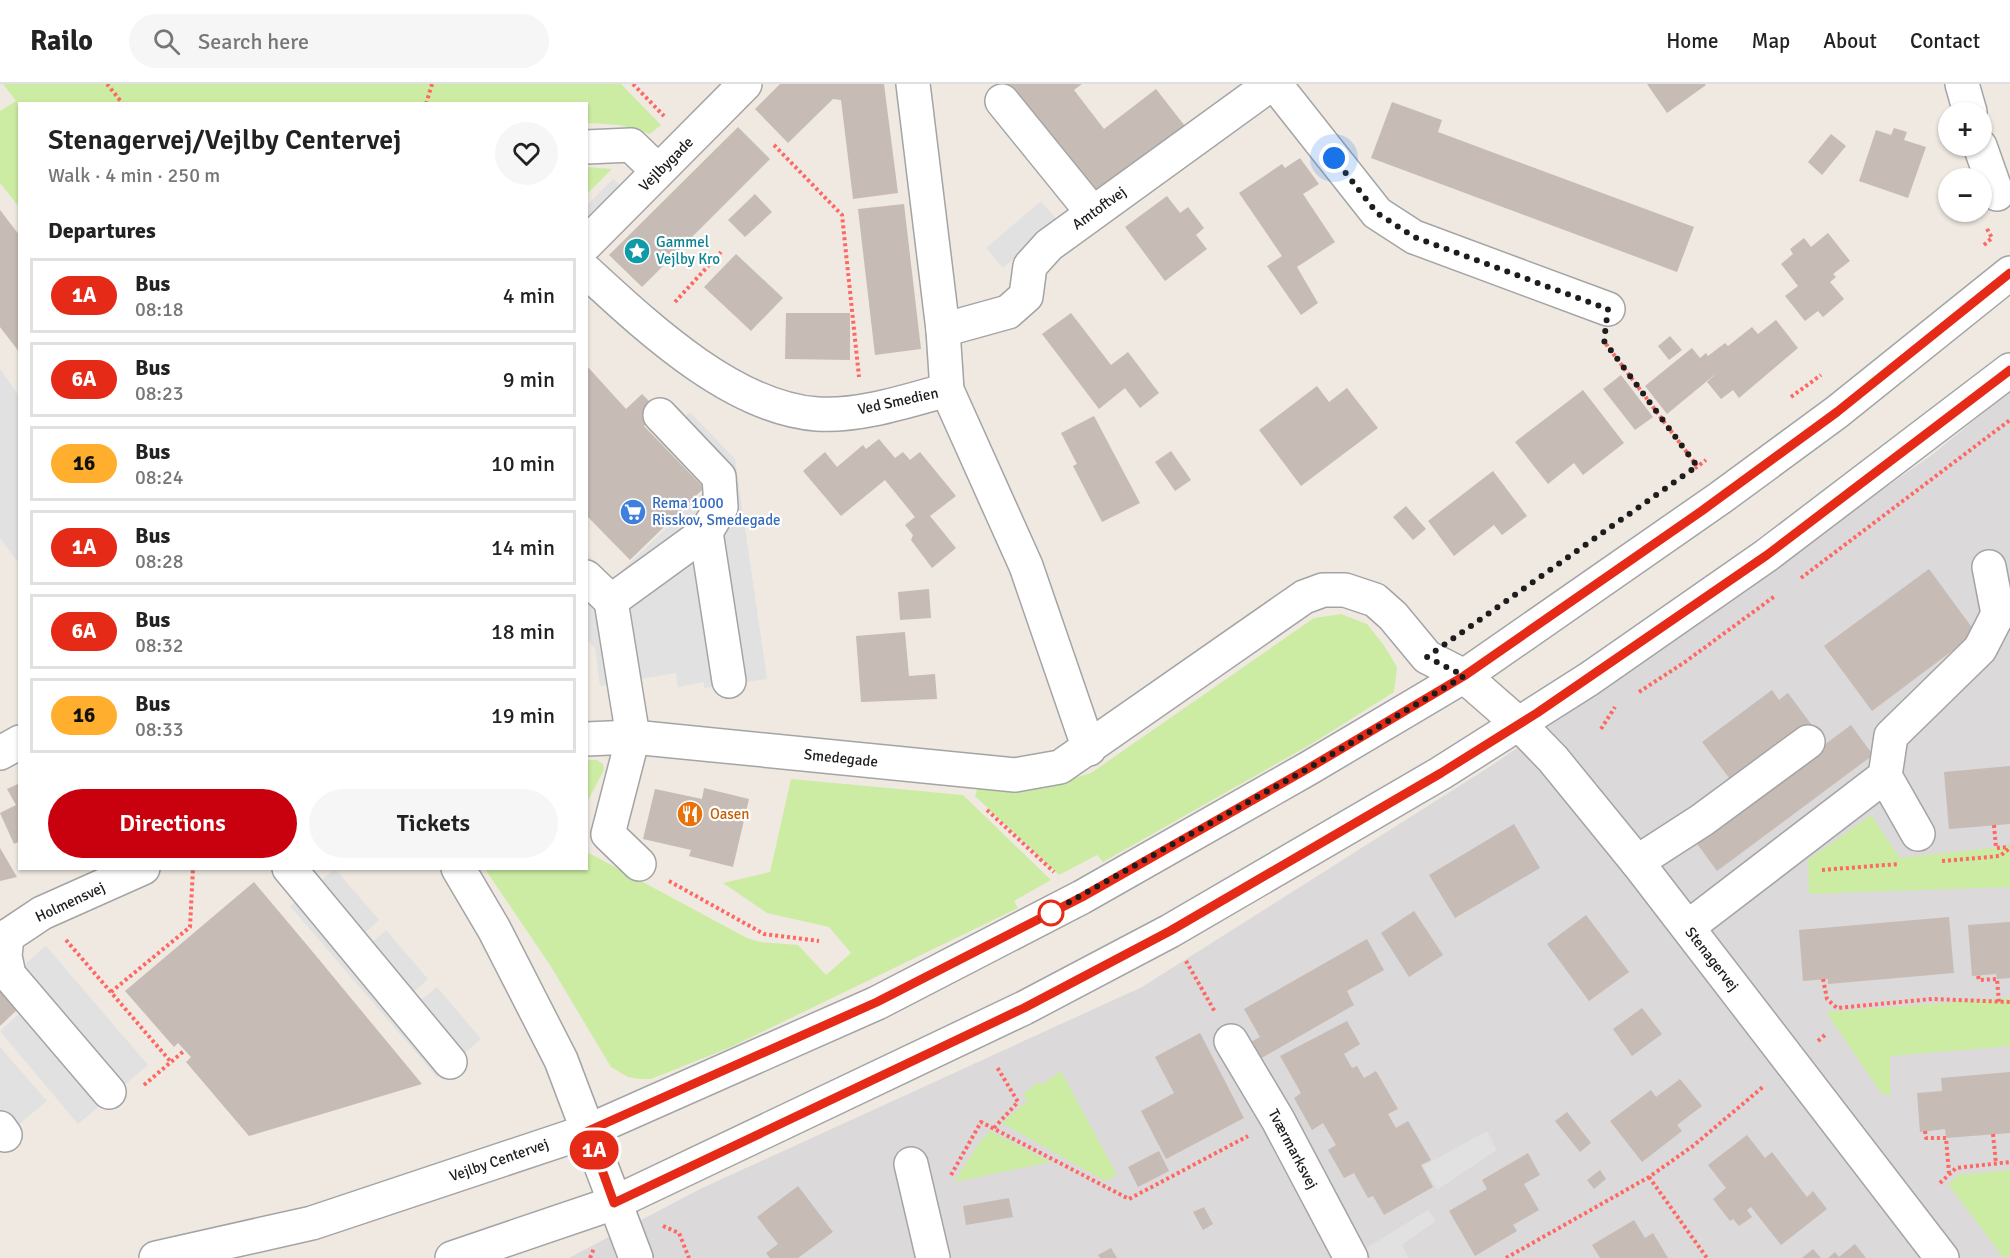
<!DOCTYPE html>
<html lang="en">
<head>
<meta charset="utf-8">
<style>
	:root { --surface:#fff; --page:#f6f6f6; --text:#222; --muted:#767676; --line:#e0e0e0; --accent:#c9000e }
	body { margin:0; font-family:Signika,sans-serif; background:var(--page); color:var(--text); height:100vh; display:flex; flex-direction:column; font-size:22px; white-space:nowrap }
	* { box-sizing:border-box; margin:0 }
	p { font-size:20px; color:var(--muted) }
	.icon { flex:none; width:33px; height:33px; fill:none; stroke:currentColor; stroke-width:2; stroke-linecap:round; stroke-linejoin:round }
	.map { position:relative; flex:1; overflow:hidden }
	.sheet { position:absolute; left:18px; top:18px; width:570px; height:768px; display:flex; flex-direction:column; background:var(--surface); border-radius:0px; box-shadow:0 2px 4px #0004 }
	.sheet>* { flex:none }
	.badge { padding:0 12px; border-radius:20px; font-size:21px; line-height:39px }
	.buttons { position:absolute; left:1938px; top:18px; display:grid; gap:12px }
	.buttons a { display:grid; place-items:center; width:54px; height:54px; border-radius:50%; background:var(--surface); box-shadow:0 2px 4px #0004; font-size:30px }
	.you { position:absolute; width:30px; height:30px; margin:-15px; border:4px solid #fff; border-radius:50%; background:#1a73e8; box-shadow:0 0 0 9px #1a73e833 }
	.map>.badge { position:absolute; translate:-50% -50%; box-shadow:0 0 0 3px #fff }
	h2 { padding:0 30px; font-size:22px; line-height:54px }
	.round { display:grid; place-items:center; flex:none; width:63px; height:63px; border-radius:32px; background:var(--page) }
	.overview { display:flex; align-items:center; justify-content:space-between; height:102px; padding:0 30px }
	h1 { font-size:28px; font-weight:600; line-height:45px }
	.primary-button { display:flex; gap:12px; margin-top:auto; padding:12px 30px }
	.primary-button a { flex:1; height:69px; border-radius:36px; background:var(--accent); color:#fff; font-size:24px; font-weight:600; line-height:69px; text-align:center }
	.primary-button a+a { background:var(--page); color:var(--text) }
	ul { padding:0; list-style:none }
	li { display:flex; align-items:center; gap:18px; height:75px; margin:0 12px 9px; padding:0 18px; border:3px solid var(--line); border-radius:0px }
	li div { flex:1 }
	li b { display:block; font-size:22px }
	li em { font-style:normal }
	li .badge { min-width:66px; font-weight:700; text-align:center }
	header { display:flex; align-items:center; gap:36px; box-sizing:border-box; height:84px; padding:0 30px; background:var(--surface); border-bottom:2px solid var(--line) }
	header strong { font-size:28px }
	nav { display:flex; gap:33px; margin-inline-start:auto; font-size:21px }
	.search { width:420px; height:54px; background:var(--page); display:flex; align-items:center; gap:15px; box-sizing:border-box; padding:0 21px; border-radius:33px; color:var(--muted); font-size:22px }
	.map>svg:first-child { display:block }
	.residential { fill:#dbd9da }
	.grass { fill:#cceca4 }
	.parking { fill:#e1e1e1 }
	.building { fill:#c6bbb5 }
	.lines { fill:none; stroke-linecap:round; stroke-linejoin:round }
	.minor-casing { stroke:#a4a4a4; stroke-width:36 }
	.path { stroke:#ff6862; stroke-width:4; stroke-dasharray:3 3; stroke-linecap:butt }
	.minor { stroke:#fff; stroke-width:33 }
	.line-casing { stroke:#fff; stroke-width:14 }
	.line { stroke:#e52b18; stroke-width:9 }
	.walk { stroke:#1d1d1d; stroke-width:6; stroke-dasharray:0 10.8 }
	.stop-dot { fill:#fff; stroke:#e52b18; stroke-width:3 }
	.labels { text-anchor:middle; dominant-baseline:central; stroke-width:4.5; stroke-linejoin:round; paint-order:stroke }
	.street-label { font-size:15px; fill:#1d1d1d; stroke:#fff }
	.culture-label { font-size:15px; fill:#0d838f; stroke:#fff; text-anchor:start }
	.shop-label { font-size:15px; fill:#366cbe; stroke:#fff; text-anchor:start }
	.food-label { font-size:15px; fill:#c56008; stroke:#fff; text-anchor:start }
</style>
</head>
<body>
<header>
<strong>Railo</strong>
<div class="search"><svg class="icon" aria-label="search" viewBox="0 0 24 24"><circle cx="10" cy="10" r="6"/><path d="M15 15l6 6"/></svg>Search here</div>
<nav><a>Home</a><a>Map</a><a>About</a><a>Contact</a></nav>
</header>
<div class="map">
<svg width="2010" height="1174" viewBox="0 0 2010 1174">
	<rect width="100%" height="100%" fill="#efe9e2"/>
	<polygon class="residential" points="2010,307 2010,1174 569,1174 700,1105 1142,903 1494,680 1933,370"/>
	<g class="grass">
		<polygon points="3,0 621,0 661,41 650,50 619,41 587,39 586,20 20,20 19,123 0,99 0,27 16,17"/>
		<polygon points="587,83 612,85 587,110 586,83"/>
		<polygon points="1341,530 1367,540 1383,560 1397,583 1394,608 1313,659 1103,778 1097,771 1059,791 975,712 977,705 1039,705 1091,689 1314,534"/>
		<polygon points="587,676 597,676 603,680 604,686 587,718"/>
		<polygon points="791,695 963,711 1051,796 1014,817 1018,824 731,963 651,995 640,995 628,993 611,983 550,881 485,785 586,784 587,768 747,854 760,858 798,861 826,891 851,869 829,843 767,829 723,799 770,788"/>
		<polygon points="1871,731 1900,774 2010,762 2010,803 1809,810 1808,776"/>
		<polygon points="2010,914 2010,962 1890,972 1890,1012 1881,1009 1826,928"/>
		<polygon points="1061,987 1117,1091 1105,1097 1002,1039 1027,1017 1023,1010 1037,999 1043,1000"/>
		<polygon points="990,1047 1051,1078 954,1098 979,1059"/>
		<polygon points="2010,1086 2010,1172 2003,1173 1948,1100 1959,1091"/>
	</g>
	<g class="parking">
		<polygon points="613,95 621,102 587,136 587,121"/>
		<polygon points="1041,117 1057,136 1003,184 986,164"/>
		<polygon points="0,285 19,312 20,475 17,477 0,454"/>
		<polygon points="690,328 735,375 767,595 704,604 704,598 678,603 676,589 600,602 595,564 587,556 586,469 613,495 707,405 659,357"/>
		<polygon points="335,785 379,836 358,855 366,864 386,846 428,895 408,913 415,921 437,903 481,955 437,993 290,822"/>
		<polygon points="46,862 148,981 78,1040 0,947 37,914 16,888"/>
		<polygon points="0,963 47,1017 0,1056"/>
		<polygon points="1487,1047 1497,1066 1437,1106 1423,1082"/>
		<polygon points="1428,1126 1436,1137 1402,1161 1409,1174 1371,1174 1366,1164"/>
	</g>
	<g class="building">
		<polygon points="780,0 884,0 898,109 853,115 841,16 833,15 788,59 755,25"/>
		<polygon points="1003,0 1082,0 1074,6 1104,45 1156,5 1185,42 1092,114"/>
		<polygon points="1647,0 1705,0 1706,1 1667,29"/>
		<polygon points="1392,18 1442,36 1438,48 1694,143 1677,188 1371,74"/>
		<polygon points="738,43 770,75 642,203 609,171"/>
		<polygon points="1894,44 1907,48 1904,56 1926,63 1908,114 1859,97 1876,46 1891,51"/>
		<polygon points="1831,50 1846,62 1822,91 1808,78"/>
		<polygon points="1300,74 1319,100 1303,110 1335,158 1297,183 1318,219 1301,231 1267,182 1282,172 1239,109 1282,80 1285,84"/>
		<polygon points="755,110 772,128 745,153 728,136"/>
		<polygon points="1167,112 1180,129 1188,123 1204,144 1196,151 1207,165 1165,197 1125,143"/>
		<polygon points="904,120 921,265 875,271 858,125"/>
		<polygon points="0,126 20,152 20,269 0,243"/>
		<polygon points="1828,149 1850,177 1833,190 1836,193 1830,198 1844,215 1823,233 1818,227 1805,237 1785,212 1798,202 1781,180 1793,170 1790,165 1804,154 1811,163"/>
		<polygon points="736,170 783,214 751,247 704,203"/>
		<polygon points="786,229 850,229 850,276 785,275"/>
		<polygon points="1071,229 1111,281 1128,268 1159,309 1140,324 1125,304 1099,325 1042,250"/>
		<polygon points="1776,236 1798,264 1739,314 1733,306 1721,315 1707,298 1718,288 1667,330 1645,302 1692,264 1700,274 1706,269 1708,272 1725,259 1728,262 1752,243 1758,250"/>
		<polygon points="1670,252 1682,266 1669,276 1658,262"/>
		<polygon points="586,281 626,325 642,310 660,328 644,342 704,404 630,476 586,431"/>
		<polygon points="1621,291 1653,333 1635,346 1603,305"/>
		<polygon points="1317,302 1329,318 1347,304 1378,344 1301,402 1259,346"/>
		<polygon points="1583,306 1624,359 1583,391 1574,379 1548,400 1515,358"/>
		<polygon points="1094,332 1140,419 1102,438 1073,382 1077,380 1061,349"/>
		<polygon points="879,355 895,374 903,368 910,376 920,368 956,412 930,432 956,464 932,484 911,456 913,451 905,441 915,433 885,396 841,432 803,387 825,368 837,383 863,361 866,365"/>
		<polygon points="1171,367 1191,396 1175,407 1155,378"/>
		<polygon points="1493,387 1527,432 1502,451 1494,441 1454,472 1428,437"/>
		<polygon points="1406,422 1426,445 1413,456 1393,433"/>
		<polygon points="1929,485 1976,549 1872,627 1824,562"/>
		<polygon points="929,505 931,534 900,536 898,508"/>
		<polygon points="905,548 909,592 935,590 937,615 861,618 856,552"/>
		<polygon points="1772,606 1779,616 1788,609 1814,644 1736,703 1702,658"/>
		<polygon points="1851,641 1873,671 1717,787 1695,757"/>
		<polygon points="2010,682 2010,740 1949,745 1944,688"/>
		<polygon points="20,699 20,757 14,760 0,729 16,721 7,705"/>
		<polygon points="704,704 749,715 733,783 689,772 691,766 643,755 655,705 702,715"/>
		<polygon points="1514,740 1540,784 1455,834 1429,791"/>
		<polygon points="0,764 17,793 0,797"/>
		<polygon points="254,798 307,861 422,1000 249,1052 186,978 191,973 178,959 174,963 125,907"/>
		<polygon points="1414,827 1443,871 1409,893 1381,849"/>
		<polygon points="1586,831 1629,888 1589,917 1547,860"/>
		<polygon points="1949,833 1954,889 1828,900 1828,895 1803,897 1799,846"/>
		<polygon points="2010,838 2010,894 1997,895 1996,890 1972,892 1968,841"/>
		<polygon points="1367,855 1384,886 1347,907 1354,921 1258,976 1249,959 1260,953 1244,925"/>
		<polygon points="0,904 18,925 0,942"/>
		<polygon points="1642,924 1662,950 1632,972 1613,945"/>
		<polygon points="1347,937 1360,960 1344,970 1352,984 1357,982 1364,994 1376,987 1398,1025 1388,1030 1396,1044 1408,1037 1431,1076 1421,1081 1433,1103 1384,1131 1373,1112 1368,1114 1354,1089 1344,1094 1328,1066 1336,1061 1323,1039 1312,1046 1294,1014 1301,1009 1280,972"/>
		<polygon points="1200,949 1244,1034 1166,1075 1141,1027 1174,1009 1155,973"/>
		<polygon points="2010,988 2010,1049 1946,1054 1945,1045 1920,1048 1917,1009 1942,1007 1941,994"/>
		<polygon points="1680,995 1702,1022 1677,1041 1682,1047 1642,1078 1610,1037 1651,1006 1656,1013"/>
		<polygon points="1567,1028 1591,1059 1580,1068 1555,1037"/>
		<polygon points="1747,1051 1765,1074 1772,1068 1807,1113 1813,1107 1827,1125 1781,1161 1751,1123 1747,1126 1752,1133 1739,1142 1733,1135 1730,1137 1713,1115 1726,1104 1708,1081"/>
		<polygon points="1159,1067 1169,1087 1138,1103 1128,1083"/>
		<polygon points="1528,1069 1540,1091 1524,1100 1539,1126 1513,1141 1517,1147 1475,1172 1449,1127 1487,1105 1482,1096"/>
		<polygon points="1600,1086 1606,1095 1594,1105 1587,1096"/>
		<polygon points="798,1102 833,1148 798,1174 770,1174 766,1169 778,1160 757,1133"/>
		<polygon points="1009,1114 1013,1133 966,1141 963,1122"/>
		<polygon points="1204,1123 1213,1140 1203,1146 1193,1128"/>
		<polygon points="1634,1136 1645,1154 1653,1149 1668,1174 1600,1174 1592,1161"/>
		<polygon points="1855,1160 1866,1174 1828,1174 1835,1168 1839,1173"/>
		<polygon points="1111,1164 1117,1174 1100,1174 1098,1171"/>
		<polygon points="1813,1165 1821,1174 1802,1174"/>
	</g>
	<g class="lines">
		<defs>
			<g id="minor">
				<polyline points="913,0 943,246 947,306 1026,482 1089,665"/>
				<polyline points="1275,0 1377,129 1414,153 1608,225"/>
				<polyline points="1962,0 1970,28"/>
				<polyline points="1002,17 1092,128"/>
				<polyline points="1980,62 1997,110"/>
				<polyline points="586,63 631,61 658,87"/>
				<polyline points="586,160 745,0"/>
				<path d="M586 187C646 242 732 324 817 330 859 333 907 317 947 306"/>
				<polyline points="943,246 1008,228 1026,212 1030,182 1049,161 1271,0"/>
				<polyline points="706,448 729,597"/>
				<polyline points="586,493 611,517 633,653 608,750 639,780"/>
				<polyline points="611,517 706,448 721,423 719,393 660,331"/>
				<polyline points="586,655 633,653 1015,691 1060,683 1304,513 1323,506 1345,506 1375,516 1393,532 1427,573 1464,592 1520,641 1553,675 1637,778 1942,1174"/>
				<polyline points="0,669 20,658"/>
				<polyline points="1885,692 1918,750"/>
				<polyline points="1637,778 1702,736 1808,658"/>
				<polyline points="289,784 450,978"/>
				<polyline points="458,784 494,845 561,976 636,1174"/>
				<polyline points="1688,843 1885,692 1891,652 1980,565 1998,530 1989,483"/>
				<polyline points="7,852 5,872 9,891 109,1008"/>
				<polyline points="0,857 42,829 143,784"/>
				<polyline points="1231,957 1278,1036 1351,1174"/>
				<polyline points="0,1044 5,1051"/>
				<polyline points="911,1080 933,1174"/>
				<polyline points="156,1174 312,1139 588,1047 877,919 1082,813 1309,684 1464,592 1720,414 1837,328 2010,189"/>
				<polyline points="452,1174 614,1119 1024,924 1170,847 1441,689 1589,595 1767,471 2010,286"/>
			</g>
		</defs>
		<use href="#minor" class="minor-casing"/>
		<g class="path">
			<polyline points="107,0 123,20"/>
			<polyline points="633,0 664,32"/>
			<polyline points="426,20 432,0"/>
			<polyline points="774,61 842,131 859,293"/>
			<polyline points="1984,161 1992,154 1986,143"/>
			<polyline points="675,218 721,168"/>
			<polyline points="1606,260 1697,382"/>
			<polyline points="1791,313 1821,291"/>
			<polyline points="1690,388 1706,376"/>
			<polyline points="1801,494 2010,336"/>
			<polyline points="1639,608 1685,578 1775,512"/>
			<polyline points="1601,645 1615,623"/>
			<polyline points="987,726 1054,788"/>
			<polyline points="1994,741 1996,764 2009,763"/>
			<polyline points="1942,777 2000,772 2010,764"/>
			<polyline points="1822,786 1899,780"/>
			<polyline points="669,797 764,850 819,857"/>
			<polyline points="66,856 171,978"/>
			<polyline points="1186,877 1215,928"/>
			<polyline points="1978,892 1979,896 1997,895 1999,919"/>
			<polyline points="1823,895 1827,915 1837,924 1932,915 2010,918"/>
			<polyline points="111,908 190,843 193,784"/>
			<polyline points="1818,957 1825,951"/>
			<polyline points="144,1001 185,966"/>
			<polyline points="994,1044 1018,1018 997,983"/>
			<polyline points="1925,1047 1926,1054 1946,1054 1949,1089"/>
			<polyline points="1993,1050 1996,1080"/>
			<polyline points="951,1091 981,1038 1129,1115 1248,1052"/>
			<polyline points="1649,1093 1707,1174"/>
			<polyline points="1940,1099 1956,1084 2010,1078"/>
			<polyline points="663,1142 679,1149 689,1174"/>
			<polyline points="590,1174 594,1164"/>
			<polyline points="1506,1174 1649,1093 1693,1062 1764,1002"/>
		</g>
		<use href="#minor" class="minor"/>
	</g>
	<g class="lines">
		<defs>
			<polyline id="line" points="2010,189 1837,328 1703,426 1464,592 1309,684 1082,813 877,918 588,1047 614,1119 1024,924 1170,847 1441,689 1537,629 1767,471 2010,286"/>
		</defs>
		<use href="#line" class="line-casing"/>
		<use href="#line" class="line"/>
		<polyline class="walk" points="1051,829 1041,834 1309,684 1464,592 1427,573 1697,382 1604,257 1608,225 1414,153 1377,129 1334,74"/>
	</g>
	<defs>
		<symbol id="sight-disc" viewBox="-11 -11 22 22"><circle r="9.5" fill="#0f9aa8" stroke="#fff"/><path d="M0-6L1.8-2.2L6-1.7L2.9 1.2L3.7 5.4L0 3.3L-3.7 5.4L-2.9 1.2L-6-1.7L-1.8-2.2Z" fill="#fff"/></symbol>
		<symbol id="supermarket-disc" viewBox="-11 -11 22 22"><circle r="9.5" fill="#3f7fe0" stroke="#fff"/><path d="M-6-5.5h2.5l.6 2H6L4.5 2H-2.5L-4.4-4H-6ZM-1.5 3.2a1.3 1.3 0 1 0 .1 0ZM3 3.2a1.3 1.3 0 1 0 .1 0Z" fill="#fff"/></symbol>
		<symbol id="restaurant-disc" viewBox="-11 -11 22 22"><circle r="9.5" fill="#e8710a" stroke="#fff"/><path d="M-5-6h1v4h1v-4h1v4h1v-4h1v5L-1.5 .5V6h-2V.5L-5-1ZM5-6V6H3V1.5H1.5Q1.5-4 5-6Z" fill="#fff"/></symbol>
	</defs>
	<g fill-rule="evenodd">
		<use href="#sight-disc" x="622" y="152" width="30" height="30"/>
		<use href="#supermarket-disc" x="618" y="413" width="30" height="30"/>
		<use href="#restaurant-disc" x="675" y="715" width="30" height="30"/>
	</g>
	<circle class="stop-dot" cx="1051" cy="829" r="12"/>
	<g class="labels">
		<g class="street-label">
			<text transform="translate(666 80) rotate(-45)">Vejlbygade</text>
			<text transform="translate(1099 124) rotate(-36)">Amtoftvej</text>
			<text transform="translate(898 317) rotate(-12)">Ved Smedien</text>
			<text transform="translate(841 674) rotate(6)">Smedegade</text>
			<text transform="translate(70 818) rotate(-25)">Holmensvej</text>
			<text transform="translate(1712 875) rotate(52)">Stenagervej</text>
			<text transform="translate(1293 1065) rotate(62)">Tværmarksvej</text>
			<text transform="translate(499 1076) rotate(-19)">Vejlby Centervej</text>
		</g>
		<g class="culture-label">
			<text x="656" y="158">Gammel<tspan x="656" dy="17">Vejlby Kro</tspan></text>
		</g>
		<g class="shop-label">
			<text x="652" y="419">Rema 1000<tspan x="652" dy="17">Risskov, Smedegade</tspan></text>
		</g>
		<g class="food-label">
			<text x="710" y="730">Oasen</text>
		</g>
	</g>
</svg>
<div class="buttons">
<a>+</a>
<a>−</a>
</div>
<div class="you" style="left:1334px;top:74px"></div>
<b class="badge" style="left:594px;top:1066px;background:#e52b18;color:#fff">1A</b>
<section class="sheet">
<div class="overview"><div><h1>Stenagervej/Vejlby Centervej</h1><p>Walk · 4 min · 250 m</p></div><a class="round"><svg class="icon" aria-label="heart" viewBox="0 0 24 24"><path d="M12 20l-8-8c-3-5 5-10 8-4 3-6 11-1 8 4z"/></svg></a></div>
<h2>Departures</h2>
<ul>
<li><span class="badge" style="background:#e52b18;color:#fff">1A</span><div><b>Bus</b><p>08:18</p></div><em>4 min</em></li>
<li><span class="badge" style="background:#e52b18;color:#fff">6A</span><div><b>Bus</b><p>08:23</p></div><em>9 min</em></li>
<li><span class="badge" style="background:#ffae2d;color:#111">16</span><div><b>Bus</b><p>08:24</p></div><em>10 min</em></li>
<li><span class="badge" style="background:#e52b18;color:#fff">1A</span><div><b>Bus</b><p>08:28</p></div><em>14 min</em></li>
<li><span class="badge" style="background:#e52b18;color:#fff">6A</span><div><b>Bus</b><p>08:32</p></div><em>18 min</em></li>
<li><span class="badge" style="background:#ffae2d;color:#111">16</span><div><b>Bus</b><p>08:33</p></div><em>19 min</em></li>
</ul>
<div class="primary-button"><a>Directions</a><a>Tickets</a></div>
</section>
</div>
</body>
</html>
